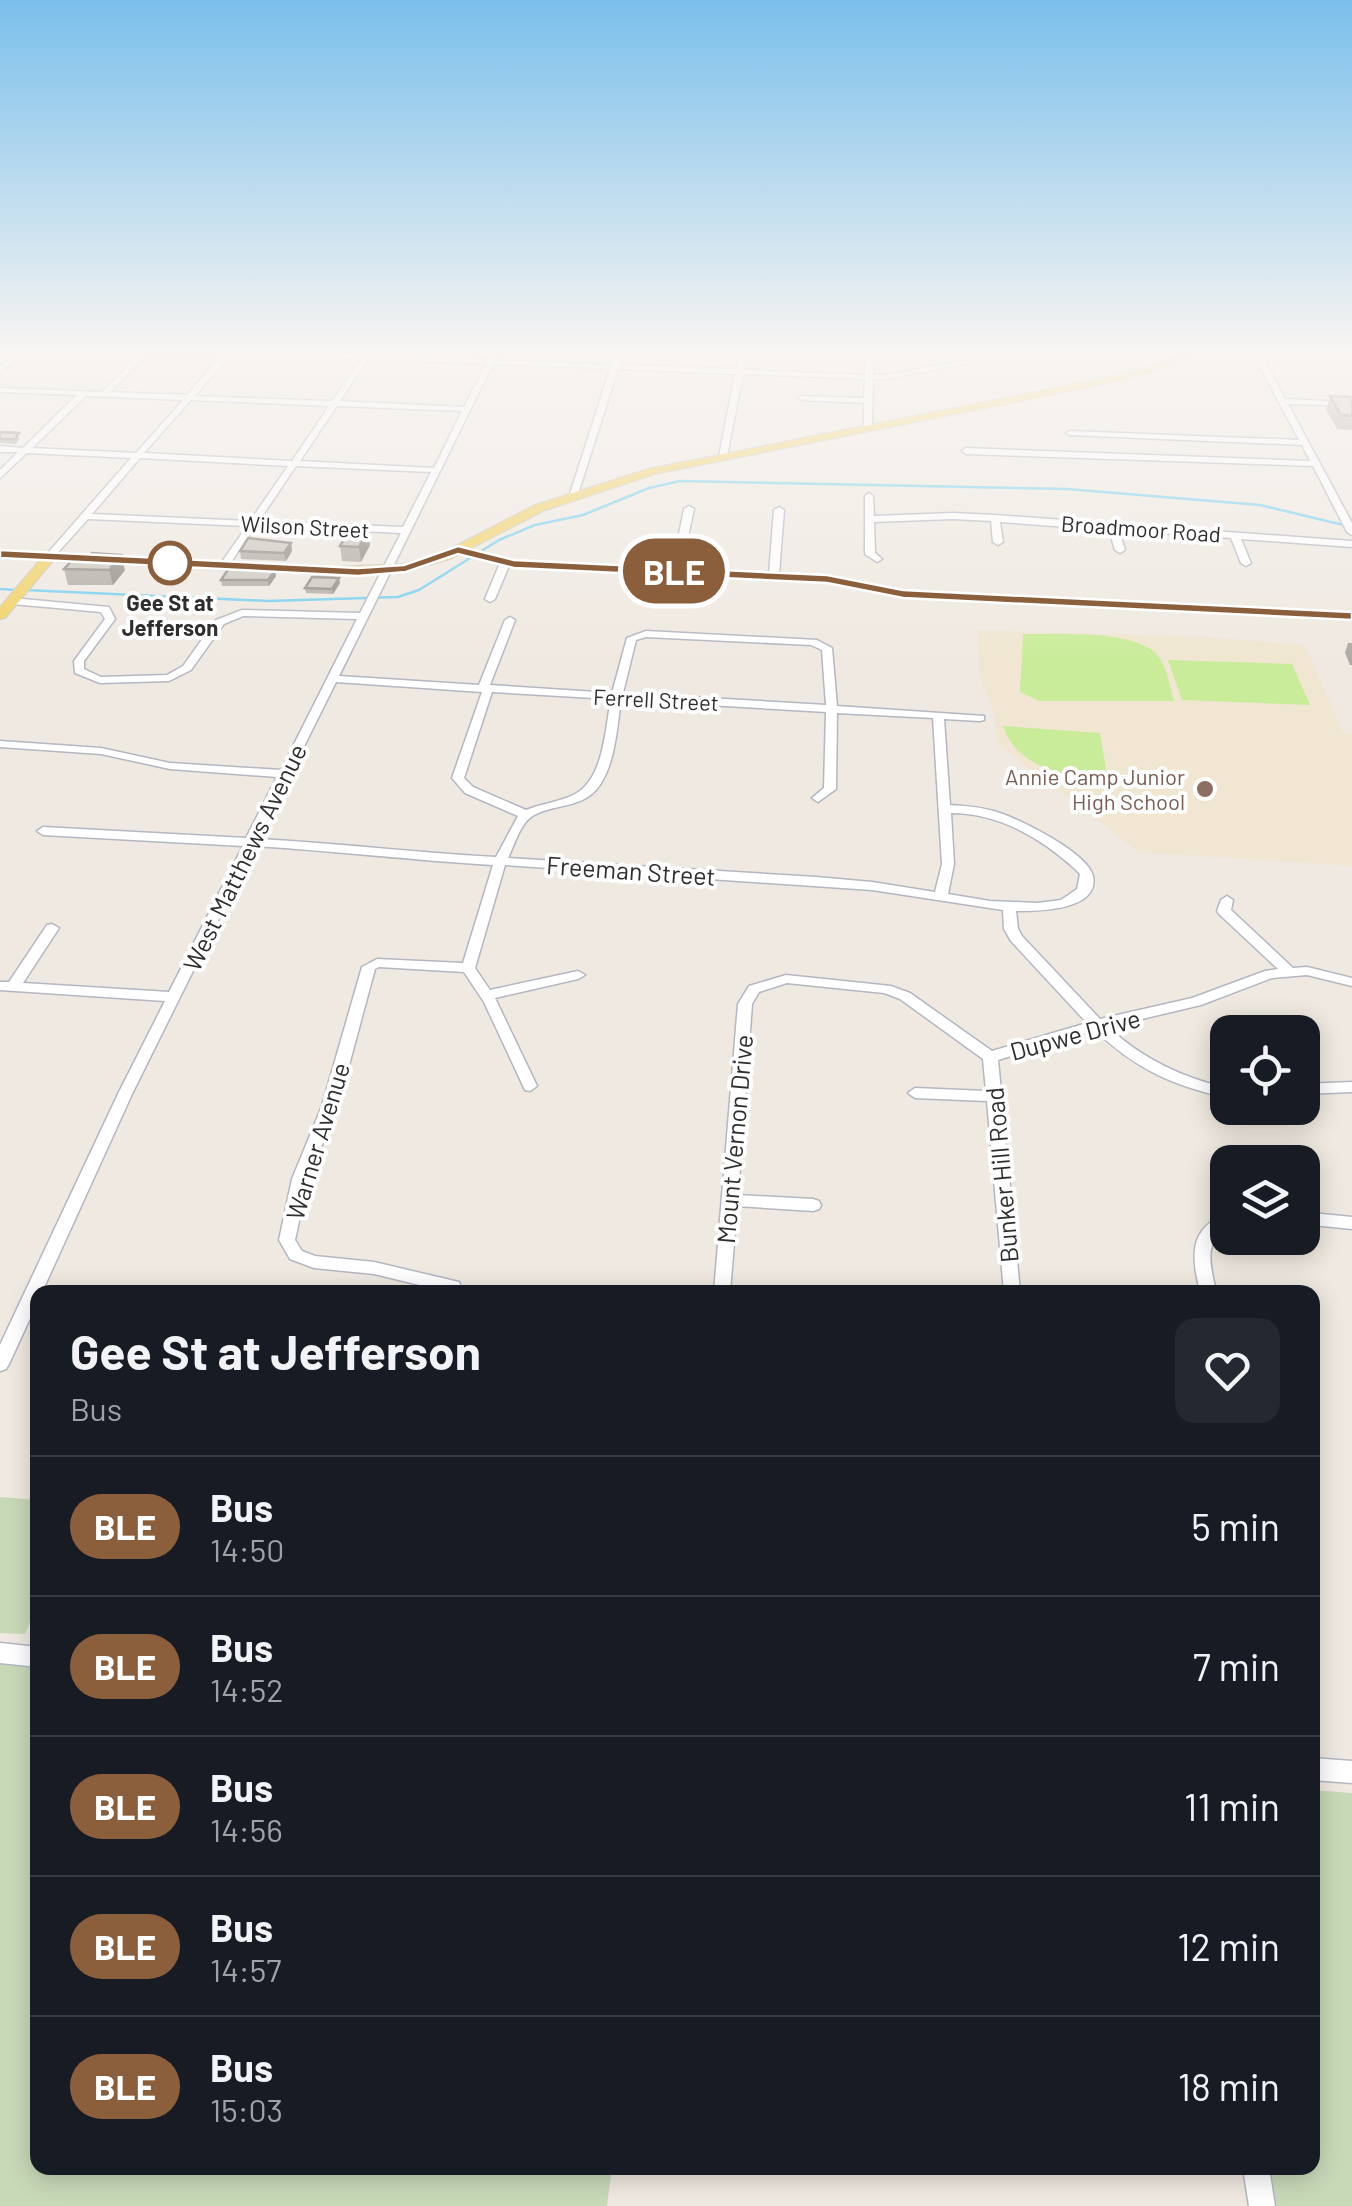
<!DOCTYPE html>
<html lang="en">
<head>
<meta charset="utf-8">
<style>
	:root { --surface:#171b24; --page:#242831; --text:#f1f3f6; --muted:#9ea1a6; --line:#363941 }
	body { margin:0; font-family:Barlow,sans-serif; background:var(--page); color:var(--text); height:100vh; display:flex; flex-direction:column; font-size:38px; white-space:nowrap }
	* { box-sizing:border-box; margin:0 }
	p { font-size:32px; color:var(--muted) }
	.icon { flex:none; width:55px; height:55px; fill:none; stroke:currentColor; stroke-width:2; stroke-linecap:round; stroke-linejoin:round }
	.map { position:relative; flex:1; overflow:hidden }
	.details { position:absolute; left:30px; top:1285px; width:1290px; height:890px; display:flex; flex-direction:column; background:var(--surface); border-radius:20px; box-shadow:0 5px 25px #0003 }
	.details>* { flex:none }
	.badge { padding:0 20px; border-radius:32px; font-size:35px; line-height:65px }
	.tools { position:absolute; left:1210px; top:1015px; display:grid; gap:20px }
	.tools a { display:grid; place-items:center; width:110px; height:110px; border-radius:20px; background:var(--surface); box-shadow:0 5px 25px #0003; font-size:50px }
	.map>.badge { position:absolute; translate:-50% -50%; box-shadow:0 0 0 5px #fff }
	.round { display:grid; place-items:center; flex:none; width:105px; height:105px; border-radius:20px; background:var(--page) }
	.head { display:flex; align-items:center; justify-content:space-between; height:170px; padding:0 40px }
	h1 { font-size:48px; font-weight:700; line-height:75px }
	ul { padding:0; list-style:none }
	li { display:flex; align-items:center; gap:30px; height:140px; padding:0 40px; border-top:2px solid var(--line) }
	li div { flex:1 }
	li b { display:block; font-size:38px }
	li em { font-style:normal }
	li .badge { min-width:110px; font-weight:700; text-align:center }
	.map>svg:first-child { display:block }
	.education { fill:#f0e6d1 }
	.cemetery { fill:#c8d9b8 }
	.pitch { fill:#c9ec9a }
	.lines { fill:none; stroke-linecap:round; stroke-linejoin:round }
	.stream { stroke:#75cff0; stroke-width:2.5 }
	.minor-casing { stroke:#b4b7c1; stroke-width:3 }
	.major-casing { stroke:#c9c9c9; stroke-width:2 }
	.minor { fill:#fff; fill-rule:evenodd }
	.major { fill:#f2d163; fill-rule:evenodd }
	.wall { fill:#afaba4 }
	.shaded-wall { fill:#8e8b86 }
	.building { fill:#cbc7bf; stroke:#8e8b86; stroke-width:2.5 }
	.line { fill:#8b5e3c; stroke:#fff; stroke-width:2.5 }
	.stop-dot { fill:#fff; stroke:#8b5e3c; stroke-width:5 }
	.education-dot { fill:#8d6e63; stroke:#fff; stroke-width:4 }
	.labels { text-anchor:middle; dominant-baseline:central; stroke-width:8; stroke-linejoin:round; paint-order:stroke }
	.far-street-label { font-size:22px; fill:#2e2e2e; stroke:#fff }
	.far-stop-label { font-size:22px; font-weight:bold; fill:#2e2e2e; stroke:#fff }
	.far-education-label { font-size:22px; fill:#785e54; stroke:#fff; text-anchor:end }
	.street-label { font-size:25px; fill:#2e2e2e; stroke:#fff }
</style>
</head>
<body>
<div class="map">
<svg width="1352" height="2206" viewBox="0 0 1352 2206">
	<rect width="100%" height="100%" fill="#efe9e1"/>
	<g class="education">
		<polygon points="150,353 221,353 183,395 111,393"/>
		<polygon points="978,630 1209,637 1305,645 1343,733 1352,734 1352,866 1139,852 998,744 992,707 979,674"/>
	</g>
	<g class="cemetery">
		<polygon points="0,1497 37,1500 37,1604 25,1634 0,1633"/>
		<polygon points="0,1664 37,1668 38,2168 612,2168 607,2206 0,2206"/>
		<polygon points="1313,1790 1352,1793 1352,2206 1271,2206 1265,2168 1312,2168"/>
	</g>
	<g class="pitch">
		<path d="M1023 634C1056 635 1138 628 1159 657 1167 668 1170 688 1174 701H1040L1020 692Z"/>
		<polygon points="1168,660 1292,664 1310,705 1182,700"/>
		<path d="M1003 726 1100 733 1108 782C1067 775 1018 770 1003 726Z"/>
	</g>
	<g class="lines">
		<g class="stream">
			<polyline points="0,589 15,590"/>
			<polyline points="25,590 269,601 398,597 419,590 499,540 535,525 583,515 649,488 680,481 1067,489 1260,505 1352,527"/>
		</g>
		<defs>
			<g id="minor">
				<polygon points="16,353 24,353 0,373 0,367"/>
				<path d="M140 353H148L110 392 187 395 224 353H232L195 396 332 401 361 359 261 355 257 353H373L371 355 488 360 491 353H499L495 360 612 365 615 353H623L619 365 736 369 739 353H747L744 370 865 375V353H873V375H886L1005 353H1021L886 379H873L872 428 868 430 864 428V403L802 400 798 398 802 396 864 398 865 379 743 374 727 456 723 459 719 456 735 374 618 369 578 494 574 497 570 494 610 369 493 364 339 676 479 685 505 620 510 617 515 620 490 685 612 693 627 638 646 631 817 640 832 648 837 706 984 716V720L980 721 944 719 950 805C966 806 981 807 997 812 1019 819 1087 852 1093 876 1100 911 1036 911 1016 911L1018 929 1022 936 1100 1019 1192 998 1265 971 1278 969 1219 914 1217 911 1221 900 1227 896 1233 900 1231 910 1293 968 1307 967 1352 978V986L1307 975 1272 978 1201 1005 1108 1027C1143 1059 1182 1078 1228 1088V1098C1174 1086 1135 1069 1095 1030L998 1060 1020 1292H1004L987 1101 915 1098 908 1093 915 1088 986 1091 983 1059 900 999 884 993 787 983 759 992 752 1004 738 1195 813 1199 819 1201 821 1205 819 1209 813 1211 737 1206 730 1292H714L738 1004 749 986 786 975 891 986 910 993 992 1051 1087 1023 1011 941 1004 929 1003 910 872 890 505 865 475 968 490 990 578 971 585 975 578 979 495 998 537 1086 530 1091 525 1090 484 1002 464 972 379 967 375 969 338 1106 308 1179 295 1240 302 1251 315 1256 374 1262 459 1282 461 1287 459 1292H449L374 1274 314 1268 290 1259 279 1240 292 1179 322 1106 362 967 377 959 463 963 493 865C413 860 334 851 255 846L133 1092 42 1292H38V1301L9 1364 6 1369 0 1371V1345L119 1092 165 1001 0 990V982H9L47 925 52 924 59 928 23 983 169 992 243 846 43 835 37 831 43 827 246 838 277 777 170 769 101 754 0 747V741L101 748 170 763 281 770 357 619 243 616 224 624 191 670 169 681 100 683 75 673 74 661 105 619 101 612 12 604 7 601 12 598 109 607 115 619 84 661V669L101 677 167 675 183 666 216 620 242 610 360 613 401 533 256 526 227 568 224 569 219 566 247 526 88 519 53 558H47V554L131 458 27 453 0 478V470L18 452H0V446L23 448 77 395 0 392V388L102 392ZM368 359 486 364 464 407 340 401ZM86 396 183 400 136 453 32 448ZM191 400 329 406 292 461 144 453ZM337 406 462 411 434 468 300 461ZM140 458 288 466 250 521 92 514ZM296 466 431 472 403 527 259 521ZM646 637 811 645 822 650 826 705 623 693 636 640ZM336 682 482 692 452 778 465 793 518 816 496 857C416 853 338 843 258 839ZM492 692 611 699C605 729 604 781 573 795 558 802 541 804 526 810L473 787 464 778ZM621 700 826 712 824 788 812 798 818 802 836 789 837 713 933 718 942 864 935 892 872 882 816 877 508 858C514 846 520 825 531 817 550 804 579 809 596 790 615 768 617 728 621 700ZM951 813C998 813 1041 838 1075 869L1080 874 1077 889 1061 900 1037 903 990 901 948 894 954 864Z"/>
				<polygon points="1253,353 1261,353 1285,399 1352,402 1352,406 1288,404 1352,523 1352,535 1347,532 1313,466 966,454 962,451 966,448 1310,461 1302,445 1070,435 1066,433 1070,431 1299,440"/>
				<polygon points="869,493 873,496 874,516 953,513 995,515 1352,541 1352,547 1241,539 1251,563 1246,566 1241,563 1231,538 1119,530 1125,550 1120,553 1115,550 1109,530 1000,522 1003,542 998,545 993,542 991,521 953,519 874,522 875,553 882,559 877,562 865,554 865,496"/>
				<polygon points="689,506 694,509 681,569 769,573 774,510 779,507 784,510 779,574 827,576 903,591 1352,613 1352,619 903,597 827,582 509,566 495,599 490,602 485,599 500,563 452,550 457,547 514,561 672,569 684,509"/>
				<polygon points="1352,1082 1352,1092 1302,1094 1302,1084"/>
				<polygon points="1302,1212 1352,1217 1352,1229 1302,1224"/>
				<path d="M1228 1213V1227C1202 1243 1211 1266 1216 1292H1200C1192 1257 1187 1229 1228 1213Z"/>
				<polygon points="0,1643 38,1647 38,1667 0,1663"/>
				<polygon points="1312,1758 1352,1761 1352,1783 1312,1780"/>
				<polygon points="1243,2168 1269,2168 1275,2206 1249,2206"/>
			</g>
			<polygon id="major" points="1183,353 1197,353 1156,371 1095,386 655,474 543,511 450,559 405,572 333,575 53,561 5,618 0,619 0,607 40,560 0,558 0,550 333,567 404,564 442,553 535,505 648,469 1095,380 1149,367"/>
		</defs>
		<use href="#minor" class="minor-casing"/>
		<use href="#major" class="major-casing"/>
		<use href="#minor" class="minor"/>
		<use href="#major" class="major"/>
	</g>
	<g class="wall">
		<polygon points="1330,396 1352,397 1352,430 1337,429 1326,410"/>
		<polygon points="0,432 20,438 16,444 0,443"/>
		<polygon points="291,543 292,551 286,561 241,559 240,551"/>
		<polygon points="370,545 361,562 342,561 340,546"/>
		<polygon points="64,569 125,570 113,585 68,585"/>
		<polygon points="276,576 269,586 222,586 221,580"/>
		<polygon points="340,583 333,594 306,593 305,588"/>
		<polygon points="1348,643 1352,643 1352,665 1350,665 1345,653"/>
	</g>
	<g class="shaded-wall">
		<polygon points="368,530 370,545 361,562 359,547"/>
		<polygon points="291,543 292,551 286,561 284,553"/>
		<polygon points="121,555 125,570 113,585 109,570"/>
		<polygon points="275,571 276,576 269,586 268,580"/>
		<polygon points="339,578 340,583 333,594 332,589"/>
	</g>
	<g class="building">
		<polygon points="1330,396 1352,397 1352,416 1341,415"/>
		<polygon points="0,432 19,433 15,439 0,439"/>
		<polygon points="350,529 368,530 359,547 340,546"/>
		<polygon points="248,538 291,543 284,553 240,551"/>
		<polygon points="92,553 121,555 109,570 64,569 74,558 87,559"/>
		<polygon points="229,568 275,571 268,580 221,580"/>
		<polygon points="312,577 339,578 332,589 305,588"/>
	</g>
	<linearGradient id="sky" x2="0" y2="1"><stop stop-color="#7abfeb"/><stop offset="0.53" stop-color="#f8f5f2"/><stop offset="1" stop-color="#f8f5f2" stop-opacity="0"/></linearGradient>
	<rect width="1352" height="662" fill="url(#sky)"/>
	<polygon class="line" points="458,546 514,560 827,575 903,590 1352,612 1352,620 903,598 827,583 514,568 458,554 406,572 358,576 0,558 0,550 358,568 404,565"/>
	<circle class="stop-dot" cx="170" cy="563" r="20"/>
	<circle class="education-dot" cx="1205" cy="789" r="10"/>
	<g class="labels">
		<g class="far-street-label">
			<text transform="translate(305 526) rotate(3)">Wilson Street</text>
			<text transform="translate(1141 528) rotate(4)">Broadmoor Road</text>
			<text transform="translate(656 699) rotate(3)">Ferrell Street</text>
		</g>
		<g class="far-stop-label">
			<text x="170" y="602">Gee St at<tspan x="170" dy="25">Jefferson</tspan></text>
		</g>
		<g class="far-education-label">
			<text x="1185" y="776">Annie Camp Junior<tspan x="1185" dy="25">High School</tspan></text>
		</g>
		<g class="street-label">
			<text transform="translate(244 857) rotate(-64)">West Matthews Avenue</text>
			<text transform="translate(631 870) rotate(4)">Freeman Street</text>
			<text transform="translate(1075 1034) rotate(-15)">Dupwe Drive</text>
			<text transform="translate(734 1139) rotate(-85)">Mount Vernon Drive</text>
			<text transform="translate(317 1141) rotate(-73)">Warner Avenue</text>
			<text transform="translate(1001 1175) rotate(-95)">Bunker Hill Road</text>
		</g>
	</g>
</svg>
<div class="tools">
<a><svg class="icon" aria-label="locate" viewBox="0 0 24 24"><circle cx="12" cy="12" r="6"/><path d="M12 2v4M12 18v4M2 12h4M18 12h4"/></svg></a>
<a><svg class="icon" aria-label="layers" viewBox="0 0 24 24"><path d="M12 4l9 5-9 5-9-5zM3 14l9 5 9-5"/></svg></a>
</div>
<b class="badge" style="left:674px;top:571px;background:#8b5e3c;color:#fff">BLE</b>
<section class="details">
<div class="head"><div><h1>Gee St at Jefferson</h1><p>Bus</p></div><a class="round"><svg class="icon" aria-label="heart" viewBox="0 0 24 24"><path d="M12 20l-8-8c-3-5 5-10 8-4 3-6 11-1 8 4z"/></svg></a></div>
<ul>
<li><span class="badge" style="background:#8b5e3c;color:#fff">BLE</span><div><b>Bus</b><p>14:50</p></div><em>5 min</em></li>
<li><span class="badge" style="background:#8b5e3c;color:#fff">BLE</span><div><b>Bus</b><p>14:52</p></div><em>7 min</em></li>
<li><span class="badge" style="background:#8b5e3c;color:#fff">BLE</span><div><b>Bus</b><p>14:56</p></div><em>11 min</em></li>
<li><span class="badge" style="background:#8b5e3c;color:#fff">BLE</span><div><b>Bus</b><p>14:57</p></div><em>12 min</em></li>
<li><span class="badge" style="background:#8b5e3c;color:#fff">BLE</span><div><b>Bus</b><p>15:03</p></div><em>18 min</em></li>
</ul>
</section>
</div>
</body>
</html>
